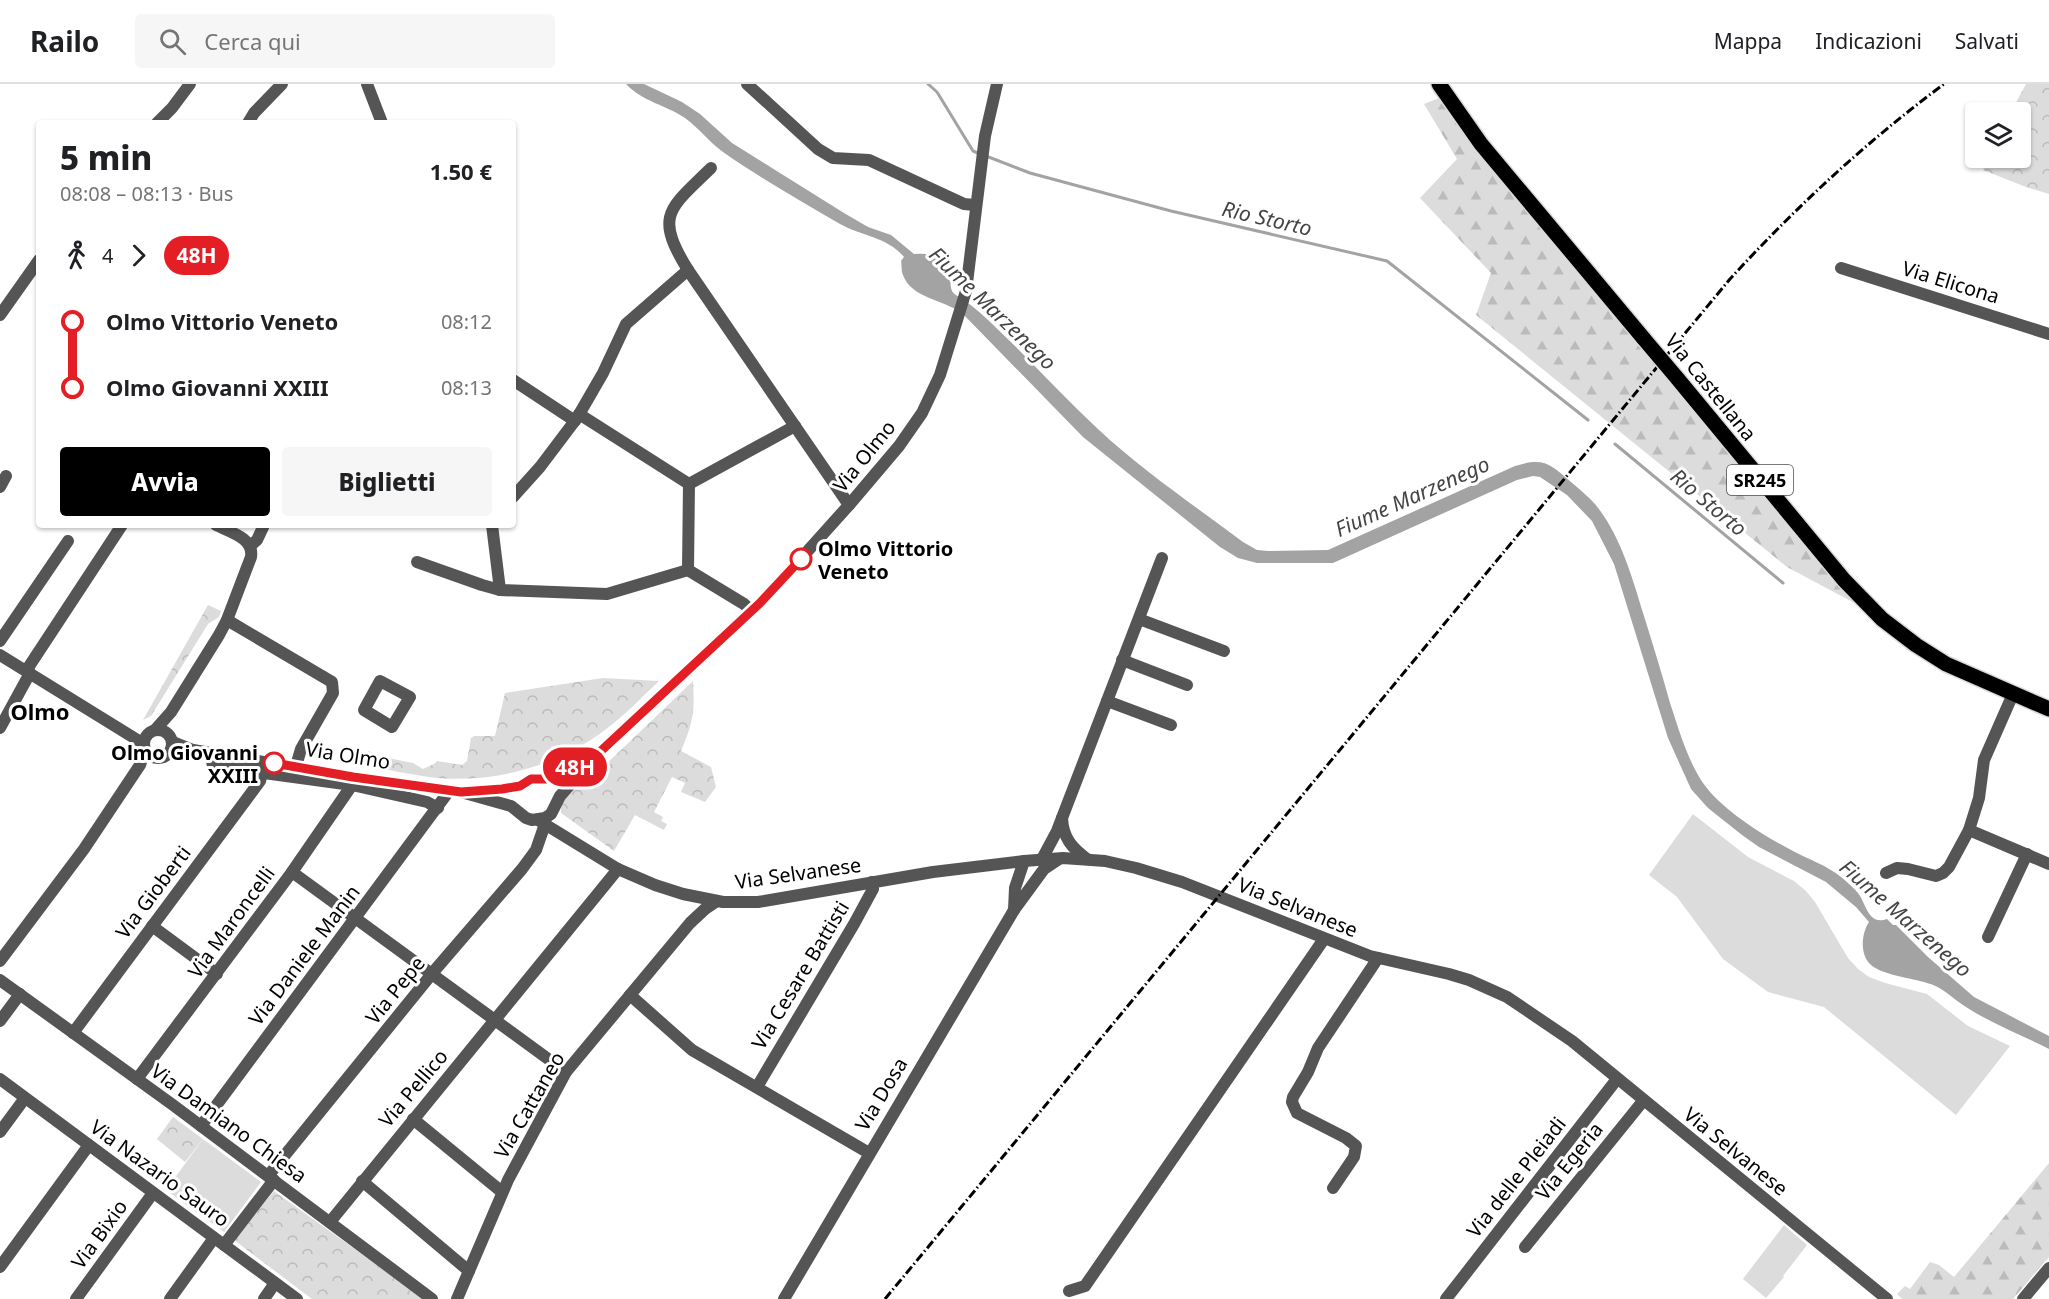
<!DOCTYPE html>
<html lang="it">
<head>
<meta charset="utf-8">
<style>
	:root { --surface:#fff; --page:#f6f6f6; --text:#202124; --muted:#757577; --line:#e0e0e0; --accent:#000 }
	body { margin:0; font-family:"Noto Sans",sans-serif; background:var(--page); color:var(--text); height:100vh; display:flex; flex-direction:column; font-size:22px; white-space:nowrap }
	* { box-sizing:border-box; margin:0 }
	p { font-size:20px; color:var(--muted) }
	.icon { flex:none; width:33px; height:33px; fill:none; stroke:currentColor; stroke-width:2; stroke-linecap:round; stroke-linejoin:round }
	.map { position:relative; flex:1; overflow:hidden }
	.details { position:absolute; left:36px; top:36px; width:480px; height:408px; display:flex; flex-direction:column; background:var(--surface); border-radius:6px; box-shadow:0 2px 4px #0004 }
	.details>* { flex:none }
	.badge { padding:0 12px; border-radius:20px; font-size:21px; line-height:39px }
	.fabs { position:absolute; left:1965px; top:18px; display:grid; gap:12px }
	.fabs a { display:grid; place-items:center; width:66px; height:66px; border-radius:6px; background:var(--surface); box-shadow:0 2px 4px #0004; font-size:30px }
	.map>.badge { position:absolute; translate:-50% -50%; box-shadow:0 0 0 3px #fff }
	.legs { display:flex; align-items:center; gap:9px; height:66px; padding:0 24px; font-size:20px }
	.legs p { margin-inline-start:auto }
	.head { display:flex; align-items:center; justify-content:space-between; height:102px; padding:0 24px }
	h1 { font-size:33px; font-weight:800; line-height:45px }
	.action { display:flex; gap:12px; margin-top:auto; padding:12px 24px }
	.action a { flex:1; height:69px; border-radius:6px; background:var(--accent); color:#fff; font-size:24px; font-weight:800; line-height:69px; text-align:center }
	.action a+a { background:var(--page); color:var(--text) }
	ul { padding:0 24px; list-style:none }
	li { display:flex; align-items:center; gap:21px; height:66px; font-size:22px }
	li i { display:grid; place-items:center; width:9px; height:100%; margin:0 8px; background:currentColor }
	li i::after { content:''; width:15px; height:15px; margin:-8px; border:4px solid; border-radius:50%; background:var(--surface) }
	li p { margin-inline-start:auto }
	li:first-child i { background:linear-gradient(#0000 50%,currentColor 0) }
	li:last-child i { background:linear-gradient(currentColor 50%,#0000 0) }
	header { display:flex; align-items:center; gap:36px; box-sizing:border-box; height:84px; padding:0 30px; background:var(--surface); border-bottom:2px solid var(--line) }
	header strong { font-size:28px }
	nav { display:flex; gap:33px; margin-inline-start:auto; font-size:21px }
	.search { width:420px; height:54px; background:var(--page); display:flex; align-items:center; gap:15px; box-sizing:border-box; padding:0 21px; border-radius:6px; color:var(--muted); font-size:22px }
	.map>svg:first-child { display:block }
	.green { fill:#dcdcdc }
	.forest { fill:url(#forest-firs) }
	.park { fill:url(#park-crowns) }
	.water { fill:#a3a3a3 }
	.lines { fill:none; stroke-linecap:round; stroke-linejoin:round }
	.stream { stroke:#a3a3a3; stroke-width:3 }
	.major-casing { stroke:#dbdbdb; stroke-width:18 }
	.minor { stroke:#555; stroke-width:12 }
	.major { stroke:#000; stroke-width:15 }
	.rail { stroke:#000; stroke-width:3; stroke-dasharray:9 3 1.5 3; stroke-linecap:butt }
	.major-bridge-casing { stroke:#dbdbdb; stroke-width:18; stroke-linecap:butt }
	.major-bridge { stroke:#000; stroke-width:15 }
	.line-1-casing { stroke:#fff; stroke-width:14 }
	.line-1 { stroke:#e31e24; stroke-width:9 }
	.stop-1-dot { fill:#fff; stroke:#e31e24; stroke-width:3 }
	.labels { text-anchor:middle; dominant-baseline:central; stroke-width:6; stroke-linejoin:round; paint-order:stroke }
	.shield { fill:#fff; stroke:#4c4c4c; stroke-width:1.5 }
	.shield-label { font-size:18px; font-weight:bold; fill:#000 }
	.street-label { font-size:20px; fill:#000; stroke:#fff }
	.stop-label { font-size:20px; font-weight:bold; fill:#000; stroke:#fff; text-anchor:start }
	.water-label { font-size:21px; font-style:italic; fill:#444; stroke:#fff }
	.quarter-label { font-size:22px; font-weight:bold; fill:#000; stroke:#fff }
</style>
</head>
<body>
<header>
<strong>Railo</strong>
<div class="search"><svg class="icon" aria-label="search" viewBox="0 0 24 24"><circle cx="10" cy="10" r="6"/><path d="M15 15l6 6"/></svg>Cerca qui</div>
<nav><a>Mappa</a><a>Indicazioni</a><a>Salvati</a></nav>
</header>
<div class="map">
<svg width="2049" height="1215" viewBox="0 0 2049 1215">
	<defs>
		<pattern id="forest-firs" width="22" height="20" patternUnits="userSpaceOnUse" patternTransform="scale(1.5)"><rect width="22" height="20" fill="#dcdcdc"/><path d="M5 1l3.5 6h-7zM16 11l3.5 6h-7z" fill="#bbb"/></pattern>
		<pattern id="park-crowns" width="20" height="18" patternUnits="userSpaceOnUse" patternTransform="scale(1.5)"><rect width="20" height="18" fill="#dcdcdc"/><path d="M2 6a3 3 0 1 1 6 0M12 15a3 3 0 1 1 6 0" fill="none" stroke="#bbb"/></pattern>
	</defs>
	<rect width="100%" height="100%" fill="#fff"/>
	<g class="green">
		<polygon points="1693,730 1748,773 1794,797 1806,807 1815,818 1848,874 1858,885 1869,893 1885,899 1927,910 1968,942 2010,962 1956,1031 1824,923 1768,908 1723,875 1677,813 1649,791"/>
		<polygon points="203,1055 261,1098 224,1148 166,1106"/>
		<polygon points="1784,1141 1807,1161 1783,1192 1784,1193 1766,1214 1743,1195"/>
	</g>
	<g class="forest">
		<path d="M1439 14C1575 188 1718 356 1862 523L1787 483 1476 231 1491 189 1420 114 1457 75 1424 20Z"/>
		<polygon points="2049,1079 2049,1173 2013,1215 1902,1215 1897,1210 1905,1202 1910,1205 1930,1178 1939,1181 1954,1193"/>
	</g>
	<g class="park">
		<polygon points="2026,0 2049,0 2049,110 2026,103 1983,86 1989,74 2020,74 2020,28 2011,28"/>
		<polygon points="208,521 221,527 219,533 208,540 151,632 143,636"/>
		<path d="M603 594 659 597C641 614 624 632 605 646 557 682 496 699 437 694 411 691 386 685 360 681L368 667 383 673 413 679 423 685 434 680 437 677 462 681 467 677 471 654 474 652H495L505 609Z"/>
		<path d="M693 597C695 628 693 639 681 667L711 683 716 703 705 718 681 708 685 699 672 693 654 728 663 733 661 737 667 740 664 746 635 731 614 767 561 729V720L582 693 594 683 601 685Z"/>
		<polygon points="173,1033 203,1055 185,1078 157,1055"/>
		<polygon points="274,1107 424,1215 312,1215 234,1156"/>
	</g>
	<path class="water" d="M626 0H644L682 18 700 30 732 59 844 129 868 143 891 151 914 170C970 167 940 202 956 211 979 225 996 244 1015 262 1043 290 1070 319 1099 346 1143 387 1195 422 1243 458L1257 466 1268 467 1328 466 1515 382C1544 373 1550 380 1571 398 1579 405 1588 412 1595 420 1621 452 1632 493 1644 532 1653 561 1662 590 1670 619 1679 646 1687 675 1703 699 1722 726 1764 752 1793 767 1810 776 1826 781 1841 793 1847 798 1853 803 1858 809 1866 819 1868 842 1887 835L1893 841H1896L1928 873 1974 913 2049 952V965C2022 951 1992 940 1966 923 1953 915 1943 903 1927 899 1912 894 1881 891 1870 880 1860 870 1861 850 1869 838L1856 823 1826 798 1759 763 1742 751 1708 724 1691 705 1668 654 1614 480 1592 437 1567 411 1540 393 1533 392 1517 396 1333 479H1257L1238 474 1220 463 1083 353 962 229C944 216 911 214 903 191 901 187 902 181 901 177L904 173C888 153 861 152 840 140 801 117 760 94 723 68 709 58 699 44 685 34 666 21 643 18 626 0Z"/>
	<g class="lines">
		<g class="stream">
			<polyline points="928,0 937,8 973,67 980,70"/>
			<polyline points="986,72 1030,89 1171,127 1387,177 1588,336"/>
			<polyline points="1615,360 1783,499"/>
		</g>
		<defs>
			<g id="major">
				<polyline points="1439,0 1481,60 1644,255"/>
				<polyline points="1677,294 1844,496 1882,535 1916,561 1946,580 2049,625"/>
			</g>
		</defs>
		<use href="#major" class="major-casing"/>
		<g class="minor">
			<polyline points="367,0 382,39"/>
			<polyline points="747,0 818,65 833,74 869,76 964,120 975,121"/>
			<polyline points="157,39 172,24 190,0"/>
			<polyline points="248,39 254,29 282,0"/>
			<polyline points="1841,184 2049,250"/>
			<path d="M688 186C654 131 669 125 711 84"/>
			<polyline points="0,231 39,176"/>
			<polyline points="513,296 575,337"/>
			<polyline points="579,330 689,400 688,486"/>
			<polyline points="689,400 795,342"/>
			<polyline points="0,403 6,392"/>
			<polyline points="513,413 540,383 577,334 603,289 626,240 688,186 849,421"/>
			<polyline points="492,441 500,506 607,510 688,486 744,520 752,527"/>
			<polyline points="250,462 257,456 264,441"/>
			<polyline points="417,478 482,501 500,506"/>
			<polyline points="1139,535 1224,567"/>
			<polyline points="227,536 332,598 333,609 301,665 296,682"/>
			<polyline points="0,557 68,457"/>
			<polyline points="0,571 144,660"/>
			<polyline points="1122,576 1187,601"/>
			<polyline points="26,587 122,441"/>
			<polygon points="380,597 410,613 392,643 364,626"/>
			<polyline points="1107,617 1171,641"/>
			<polyline points="0,644 30,589"/>
			<circle cx="158" cy="660" r="14"/>
			<path d="M155 646 171 628 219 551 227 536 251 473C254 454 230 448 216 441"/>
			<polyline points="173,658 193,666 353,693 461,708 511,722 526,734 532,736 545,734 551,730 560,712 590,678"/>
			<polyline points="210,669 213,682 352,701 427,718 438,724"/>
			<polyline points="461,708 502,705 520,702 531,695 550,695 592,675 769,510 849,421 899,362 922,329 940,291 966,207 985,52 997,0"/>
			<path d="M1062 734C1063 754 1072 764 1087 775"/>
			<polyline points="538,736 618,785 655,801 683,810 723,818 758,818 933,788 1024,777 1063,774 1105,777 1136,784 1182,798 1370,872 1449,890 1469,896 1507,913 1572,957 1887,1215"/>
			<polyline points="1969,746 2049,780"/>
			<polyline points="1042,775 1057,747 1162,474"/>
			<polyline points="292,788 566,988"/>
			<polyline points="1886,789 1897,784 1908,785 1936,792 1943,789 1949,783 1969,746 1979,714 1984,676 2013,610"/>
			<polyline points="1014,826 1015,804 1024,777"/>
			<polyline points="152,842 217,890"/>
			<polyline points="1988,853 2027,770"/>
			<polyline points="0,877 84,765 140,681 145,666"/>
			<polyline points="0,896 173,1021 432,1215"/>
			<polyline points="630,911 692,966 869,1069"/>
			<polyline points="0,937 20,910"/>
			<polyline points="73,949 260,697 262,689"/>
			<polyline points="0,995 297,1215"/>
			<polyline points="137,995 292,788 352,701 353,693"/>
			<polyline points="757,1003 854,840 873,805 872,798"/>
			<polyline points="413,1035 502,1108"/>
			<polyline points="201,1042 449,707"/>
			<polyline points="0,1048 25,1014"/>
			<polyline points="268,1092 435,886 522,785 536,766 545,740"/>
			<polyline points="362,1097 469,1187"/>
			<polyline points="1333,1104 1354,1073 1356,1062 1346,1054 1297,1029 1292,1018 1293,1013 1308,988 1318,964 1378,874"/>
			<polyline points="330,1138 618,785"/>
			<polyline points="224,1161 274,1096"/>
			<polyline points="1525,1163 1643,1017"/>
			<polyline points="0,1183 89,1061"/>
			<polyline points="1069,1207 1085,1202 1324,855"/>
			<polyline points="76,1215 153,1109"/>
			<polyline points="170,1215 214,1154"/>
			<polyline points="264,1215 275,1199"/>
			<polyline points="457,1215 508,1096 566,988 690,839 705,825 717,817"/>
			<polyline points="784,1215 1014,826 1044,785 1059,775"/>
			<polyline points="1446,1215 1617,995"/>
			<polyline points="2023,1215 2049,1184"/>
		</g>
		<use href="#major" class="major"/>
		<path class="rail" d="M885 1215 1730 195C1796 123 1866 58 1944 0"/>
		<defs>
			<polyline id="major-bridge" points="1644,255 1677,294"/>
		</defs>
		<use href="#major-bridge" class="major-bridge-casing"/>
		<use href="#major-bridge" class="major-bridge"/>
	</g>
	<g class="lines">
		<defs>
			<polyline id="line-1" points="274,679 353,693 461,708 502,705 520,702 531,695 550,695 592,675 603,665 760,519 801,475"/>
		</defs>
		<use href="#line-1" class="line-1-casing"/>
		<use href="#line-1" class="line-1"/>
	</g>
	<g class="stop-1-dot">
		<circle cx="801" cy="475" r="10"/>
		<circle cx="274" cy="679" r="10"/>
	</g>
	<g class="labels">
		<rect class="shield" x="1727" y="381" width="66" height="30" rx="4.5"/>
		<g class="shield-label">
			<text x="1760" y="396">SR245</text>
		</g>
		<g class="street-label">
			<text transform="translate(1951 198) rotate(17)">Via Elicona</text>
			<text transform="translate(1711 303) rotate(51)">Via Castellana</text>
			<text transform="translate(864 372) rotate(-51)">Via Olmo</text>
			<text transform="translate(348 671) rotate(9)">Via Olmo</text>
			<text transform="translate(798 789) rotate(-8)">Via Selvanese</text>
			<text transform="translate(153 808) rotate(-53)">Via Gioberti</text>
			<text transform="translate(1298 823) rotate(22)">Via Selvanese</text>
			<text transform="translate(231 838) rotate(-54)">Via Maroncelli</text>
			<text transform="translate(304 871) rotate(-53)">Via Daniele Manin</text>
			<text transform="translate(800 891) rotate(-59)">Via Cesare Battisti</text>
			<text transform="translate(395 906) rotate(-51)">Via Pepe</text>
			<text transform="translate(413 1004) rotate(-50)">Via Pellico</text>
			<text transform="translate(881 1010) rotate(-59)">Via Dosa</text>
			<text transform="translate(529 1021) rotate(-60)">Via Cattaneo</text>
			<text transform="translate(229 1039) rotate(36)">Via Damiano Chiesa</text>
			<text transform="translate(1736 1067) rotate(39)">Via Selvanese</text>
			<text transform="translate(1569 1077) rotate(-51)">Via Egeria</text>
			<text transform="translate(160 1089) rotate(36)">Via Nazario Sauro</text>
			<text transform="translate(1516 1093) rotate(-52)">Via delle Pleiadi</text>
			<text transform="translate(99 1150) rotate(-54)">Via Bixio</text>
		</g>
		<g class="stop-label">
			<text x="818" y="464">Olmo Vittorio<tspan x="818" dy="23">Veneto</tspan></text>
			<text x="258" y="668" text-anchor="end">Olmo Giovanni<tspan x="258" dy="23">XXIII</tspan></text>
		</g>
		<g class="water-label">
			<text transform="translate(1267 134) rotate(13)">Rio Storto</text>
			<text transform="translate(993 224) rotate(44)">Fiume Marzenego</text>
			<text transform="translate(1412 412) rotate(-24)">Fiume Marzenego</text>
			<text transform="translate(1709 418) rotate(40)">Rio Storto</text>
			<text transform="translate(1906 834) rotate(41)">Fiume Marzenego</text>
		</g>
		<g class="quarter-label">
			<text x="40" y="627">Olmo</text>
		</g>
	</g>
</svg>
<div class="fabs">
<a><svg class="icon" aria-label="layers" viewBox="0 0 24 24"><path d="M12 4l9 5-9 5-9-5zM3 14l9 5 9-5"/></svg></a>
</div>
<b class="badge" style="left:575px;top:683px;background:#e31e24;color:#fff">48H</b>
<section class="details">
<div class="head"><div><h1>5 min</h1><p>08:08 – 08:13 · Bus</p></div><b>1.50 €</b></div>
<div class="legs"><svg class="icon" aria-label="walk" viewBox="0 0 24 24"><circle cx="13" cy="4" r="2"/><path d="M13 8l-2 6 4 7M11 14l-3 7M7 12l3-4h3l4 4"/></svg>4<svg class="icon" aria-label="forward" viewBox="0 0 24 24"><path d="M9 5l7 7-7 7"/></svg><b class="badge" style="background:#e31e24;color:#fff">48H</b></div>
<ul>
<li><i style="color:#e31e24"></i><b>Olmo Vittorio Veneto</b><p>08:12</p></li>
<li><i style="color:#e31e24"></i><b>Olmo Giovanni XXIII</b><p>08:13</p></li>
</ul>
<div class="action"><a>Avvia</a><a>Biglietti</a></div>
</section>
</div>
</body>
</html>
